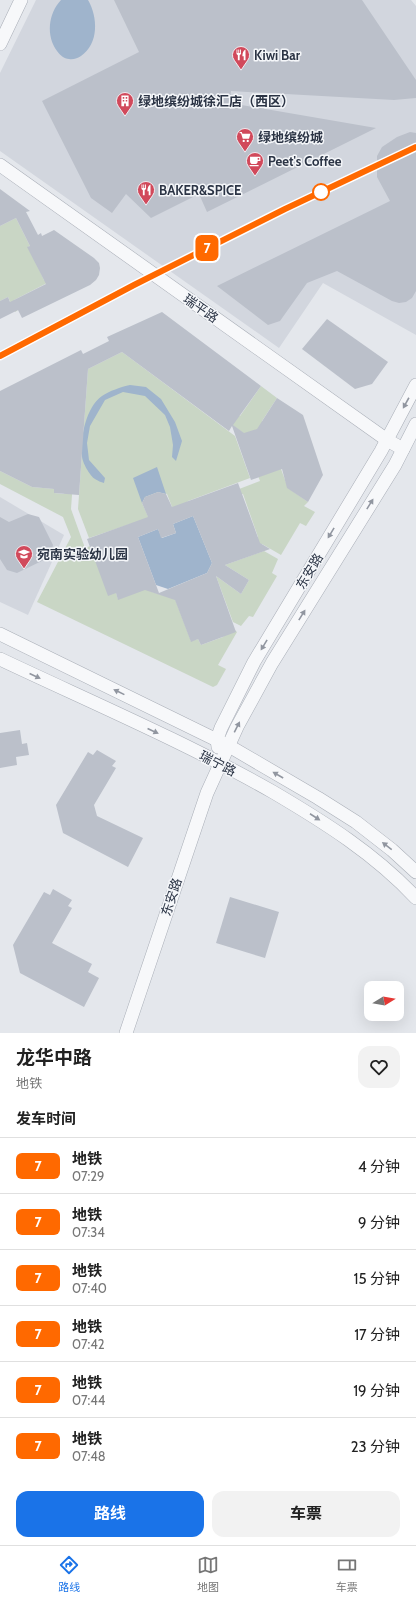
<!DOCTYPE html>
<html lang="zh">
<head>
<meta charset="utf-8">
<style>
	:root { --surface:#fff; --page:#f2f2f2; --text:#222; --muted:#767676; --line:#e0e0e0; --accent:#1a73e8 }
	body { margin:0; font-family:Cabin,"Noto Sans SC",sans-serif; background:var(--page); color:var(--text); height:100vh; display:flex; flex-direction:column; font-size:15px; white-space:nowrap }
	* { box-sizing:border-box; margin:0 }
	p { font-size:13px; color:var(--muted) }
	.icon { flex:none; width:22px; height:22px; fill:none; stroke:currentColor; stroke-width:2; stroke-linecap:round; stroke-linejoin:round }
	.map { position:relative; height:1033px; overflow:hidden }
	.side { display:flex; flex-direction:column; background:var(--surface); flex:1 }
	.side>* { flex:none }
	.badge { padding:0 8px; border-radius:6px; font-size:14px; line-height:26px }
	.needle { width:26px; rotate:79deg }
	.buttons { position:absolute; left:364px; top:981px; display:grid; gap:8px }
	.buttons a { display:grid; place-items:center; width:40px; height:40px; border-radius:8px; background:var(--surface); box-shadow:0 4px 16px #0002; font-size:20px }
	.map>.badge { position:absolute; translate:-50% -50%; box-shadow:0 0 0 2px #fff }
	h2 { padding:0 16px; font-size:15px; line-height:36px }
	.round { display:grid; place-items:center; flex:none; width:42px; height:42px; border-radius:12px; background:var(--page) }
	.head { display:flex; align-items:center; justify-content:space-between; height:68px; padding:0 16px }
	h1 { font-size:19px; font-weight:700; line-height:30px }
	.primary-button { display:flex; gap:8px; margin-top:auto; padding:8px 16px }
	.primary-button a { flex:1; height:46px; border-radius:12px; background:var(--accent); color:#fff; font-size:16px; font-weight:700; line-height:46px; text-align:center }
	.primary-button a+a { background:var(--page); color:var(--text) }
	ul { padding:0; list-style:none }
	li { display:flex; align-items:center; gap:12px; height:56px; padding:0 16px; border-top:1px solid var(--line) }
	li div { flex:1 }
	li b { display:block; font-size:15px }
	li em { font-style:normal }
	li .badge { min-width:44px; font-weight:700; text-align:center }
	.tab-bar { display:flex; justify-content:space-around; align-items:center; height:56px; border-top:1px solid var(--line); background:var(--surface); font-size:11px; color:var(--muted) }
	.tab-bar a { display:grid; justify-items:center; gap:2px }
	.tab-bar .on { color:var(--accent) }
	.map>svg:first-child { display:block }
	.built { fill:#d2d6de }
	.green { fill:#c9d6c5 }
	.water { fill:#9fb4cc }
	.building { fill:#bbc0ca; fill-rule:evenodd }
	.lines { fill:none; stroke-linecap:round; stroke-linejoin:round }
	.minor-casing { stroke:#a9aeb7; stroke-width:14 }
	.minor { stroke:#f7f8fa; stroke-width:13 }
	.oneway { fill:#9196a0 }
	.line-casing { stroke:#fff; stroke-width:9 }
	.line { stroke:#ff6900; stroke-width:6 }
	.stop-dot { fill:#fff; stroke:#ff6900; stroke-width:2 }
	.labels { text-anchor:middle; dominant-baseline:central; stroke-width:3; stroke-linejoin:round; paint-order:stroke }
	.poi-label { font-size:13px; font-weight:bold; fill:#2b3445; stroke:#f4f6f9; text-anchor:start }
	.street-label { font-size:13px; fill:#2b3445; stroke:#f4f6f9 }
</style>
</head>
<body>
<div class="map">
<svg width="416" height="1033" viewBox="0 0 416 1033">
	<rect width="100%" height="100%" fill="#e4e7ec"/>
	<g class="built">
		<polygon points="36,0 411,0 416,6 416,335 323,283 279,348 0,151 0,73"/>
		<polygon points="0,497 64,535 28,615 0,602"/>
	</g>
	<g class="green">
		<polygon points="16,218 30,246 28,247 44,280 49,282 14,300 18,310 15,312 8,297 0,301 0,226"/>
		<polygon points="122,352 235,436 250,478 188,501 176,517 167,494 158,492 145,497 142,503 151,523 133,523 89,538 78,509 88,369"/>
		<polygon points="261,386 277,398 262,421 263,426 249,451 242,432 216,413 240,416"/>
		<polygon points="254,465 281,469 288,488 308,502 304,506 315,512 306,526 300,523 281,555 262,544 254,547 252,539 258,537 243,494 236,496 234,491 260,481"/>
		<polygon points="0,471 32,487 55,489 54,493 64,494 73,481 71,509 85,548 116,536 116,593 118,599 139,585 152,592 175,599 191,641 198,639 201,645 223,637 230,626 237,632 218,665 226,669 217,685 213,687 37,602 71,537 63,517 0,484"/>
		<polygon points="264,551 278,559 272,573 277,576 253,617 249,616 241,626 233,622 216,576 241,594 249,580 225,565"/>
	</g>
	<g class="water">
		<path d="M61 0H88C98 17 99 44 81 56 78 58 73 60 69 59 64 59 60 55 57 51 46 36 48 14 61 0Z"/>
		<path d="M130 385 146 387 161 399 175 422 182 441 176 461 172 457 173 445 170 427 165 415 145 396 123 392 105 400 90 426 87 443 89 460 105 478 104 483C101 482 98 481 95 479 90 476 82 462 82 456 80 438 86 407 102 396 109 391 121 387 130 385Z"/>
		<polygon points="157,467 166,494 158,492 145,497 142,503 133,478"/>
		<polygon points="193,516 212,563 207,573 168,589 156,585 138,537 158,529 162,538 176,533 173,524"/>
	</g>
	<g class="building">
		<polygon points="114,0 362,0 416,80 416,98 394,100 231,91 230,103 376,128 207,212 199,194 151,218 126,194 112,213 91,198 42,101 139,52"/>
		<polygon points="410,132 416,133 416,291 412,298 406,302 399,303 392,301 337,271 307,283 280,321 268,325 217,286 390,201 377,177 377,156 382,147 397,137"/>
		<polygon points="0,189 30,211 26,212 38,235 41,233 42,236 54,230 94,258 99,263 100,268 99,275 96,280 90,285 22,318 18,310 0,319 0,301 8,297 10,302 46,284 27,247 30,246 16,218 0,226"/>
		<polygon points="162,312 261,386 233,425 244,433 257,429 277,398 303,415 323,475 308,502 287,488 282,469 251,480 232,426 229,431 122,352 88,369 79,495 54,493 54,489 32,487 0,471 0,391 81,350 83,354 109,341 107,337"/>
		<polygon points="327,319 388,362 372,384 355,389 302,349"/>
		<path d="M238 483 260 543 270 549 225 565 249 580 241 594 216 576 236 632 201 645 198 639 191 642 175 600 145 590 118 600 116 593 108 596 87 539 148 517 142 503 145 497 158 492 166 494 172 507ZM193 516 212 563 207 573 159 593 138 537 158 529 161 538 176 533 173 524Z"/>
		<polygon points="28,514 39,517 53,545 50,557 17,573 7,570 0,559 0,517 9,522"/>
		<polygon points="20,730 22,744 27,743 29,755 16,757 17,765 0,768 0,733"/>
		<polygon points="97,750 116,761 112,766 116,768 94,805 97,816 143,838 128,867 63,833 56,805 88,752 93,755"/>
		<polygon points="53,889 72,900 68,906 72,908 52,943 92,964 88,972 99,978 84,1007 20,973 13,945 44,892 50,895"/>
		<polygon points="230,897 279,912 265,958 216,943"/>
	</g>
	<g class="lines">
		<defs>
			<g id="minor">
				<polyline points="0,44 21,0"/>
				<polyline points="0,165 387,440 403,449"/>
				<polyline points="0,634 229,746 318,798 356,822 392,850 416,872"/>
				<path d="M0 659C91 702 185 742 273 792 324 822 375 854 416 898"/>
				<polyline points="218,747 217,739 221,728 254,662 381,451 416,385"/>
				<polyline points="126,1033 207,793 237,727 272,663 395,465 416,424"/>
			</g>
		</defs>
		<use href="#minor" class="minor-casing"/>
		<use href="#minor" class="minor"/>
	</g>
	<defs><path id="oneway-solid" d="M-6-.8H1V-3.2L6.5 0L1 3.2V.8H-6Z"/></defs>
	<g class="oneway">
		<use href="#oneway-solid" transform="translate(406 403) rotate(119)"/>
		<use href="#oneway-solid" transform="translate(370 504) rotate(-58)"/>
		<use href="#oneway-solid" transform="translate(331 533) rotate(121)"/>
		<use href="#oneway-solid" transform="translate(302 615) rotate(-58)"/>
		<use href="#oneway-solid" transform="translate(264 645) rotate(121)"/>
		<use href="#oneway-solid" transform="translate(35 676) rotate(25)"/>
		<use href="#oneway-solid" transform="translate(119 692) rotate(-154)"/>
		<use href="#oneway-solid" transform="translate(237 727) rotate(-63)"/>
		<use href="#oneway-solid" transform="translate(153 731) rotate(25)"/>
		<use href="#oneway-solid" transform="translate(278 775) rotate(-150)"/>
		<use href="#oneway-solid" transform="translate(315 817) rotate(33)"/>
		<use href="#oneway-solid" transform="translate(387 846) rotate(-142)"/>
	</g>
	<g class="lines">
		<defs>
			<polyline id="line" points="0,356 134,285 285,209 416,147"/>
		</defs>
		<use href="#line" class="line-casing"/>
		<use href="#line" class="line"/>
	</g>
	<defs>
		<symbol id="restaurant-pin" viewBox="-11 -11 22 30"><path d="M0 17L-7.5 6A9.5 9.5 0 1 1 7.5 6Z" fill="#d1495b" stroke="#f4f6f9"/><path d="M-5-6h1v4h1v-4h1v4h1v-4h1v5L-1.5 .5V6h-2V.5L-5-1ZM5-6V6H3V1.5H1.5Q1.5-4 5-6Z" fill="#fff"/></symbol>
		<symbol id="building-pin" viewBox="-11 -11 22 30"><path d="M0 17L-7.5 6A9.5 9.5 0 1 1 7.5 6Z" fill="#d1495b" stroke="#f4f6f9"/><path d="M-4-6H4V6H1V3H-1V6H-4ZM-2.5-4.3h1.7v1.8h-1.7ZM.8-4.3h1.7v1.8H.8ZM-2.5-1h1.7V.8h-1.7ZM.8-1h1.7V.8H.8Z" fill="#fff"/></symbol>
		<symbol id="supermarket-pin" viewBox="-11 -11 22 30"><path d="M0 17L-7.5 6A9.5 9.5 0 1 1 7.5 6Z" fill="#d1495b" stroke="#f4f6f9"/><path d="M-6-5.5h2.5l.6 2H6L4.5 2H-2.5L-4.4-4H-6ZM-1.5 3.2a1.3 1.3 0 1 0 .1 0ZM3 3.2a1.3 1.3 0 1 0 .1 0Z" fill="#fff"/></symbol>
		<symbol id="cafe-pin" viewBox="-11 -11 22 30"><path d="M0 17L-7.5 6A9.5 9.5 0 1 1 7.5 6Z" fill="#d1495b" stroke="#f4f6f9"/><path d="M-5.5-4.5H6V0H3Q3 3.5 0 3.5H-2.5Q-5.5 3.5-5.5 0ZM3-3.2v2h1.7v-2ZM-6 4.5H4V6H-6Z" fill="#fff"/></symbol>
		<symbol id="school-pin" viewBox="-11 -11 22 30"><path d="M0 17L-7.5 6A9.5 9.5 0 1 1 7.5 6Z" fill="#d1495b" stroke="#f4f6f9"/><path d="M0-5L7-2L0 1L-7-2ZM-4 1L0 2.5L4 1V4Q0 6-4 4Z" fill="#fff"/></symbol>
	</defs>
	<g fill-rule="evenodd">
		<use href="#restaurant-pin" x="231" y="45" width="20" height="27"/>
		<use href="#building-pin" x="115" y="91" width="20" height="27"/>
		<use href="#supermarket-pin" x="235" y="127" width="20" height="27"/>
		<use href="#cafe-pin" x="245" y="151" width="20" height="27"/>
		<use href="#restaurant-pin" x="136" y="180" width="20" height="27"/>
		<use href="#school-pin" x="14" y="544" width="20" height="27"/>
	</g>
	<circle class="stop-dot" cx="321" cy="192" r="8"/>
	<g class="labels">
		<g class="poi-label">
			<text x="254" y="55">Kiwi Bar</text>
			<text x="138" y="101">绿地缤纷城徐汇店（西区）</text>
			<text x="258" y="137">绿地缤纷城</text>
			<text x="268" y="161">Peet's Coffee</text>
			<text x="159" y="190">BAKER&amp;SPICE</text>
			<text x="37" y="554">宛南实验幼儿园</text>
		</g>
		<g class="street-label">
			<text transform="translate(201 308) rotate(35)">瑞平路</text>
			<text transform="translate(309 571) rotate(-59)">东安路</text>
			<text transform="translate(218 763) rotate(27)">瑞宁路</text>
			<text transform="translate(171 897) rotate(-72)">东安路</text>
		</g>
	</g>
</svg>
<div class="buttons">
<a><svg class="needle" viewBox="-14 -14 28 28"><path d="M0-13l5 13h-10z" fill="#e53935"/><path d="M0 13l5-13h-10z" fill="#767676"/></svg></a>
</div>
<b class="badge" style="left:207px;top:248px;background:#ff6900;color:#fff">7</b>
</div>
<section class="side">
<div class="head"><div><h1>龙华中路</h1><p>地铁</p></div><a class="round"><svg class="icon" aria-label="heart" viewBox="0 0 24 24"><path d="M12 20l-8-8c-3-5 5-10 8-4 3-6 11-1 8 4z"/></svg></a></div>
<h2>发车时间</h2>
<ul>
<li><span class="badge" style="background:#ff6900;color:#fff">7</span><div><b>地铁</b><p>07:29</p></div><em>4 分钟</em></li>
<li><span class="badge" style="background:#ff6900;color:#fff">7</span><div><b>地铁</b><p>07:34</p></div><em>9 分钟</em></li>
<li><span class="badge" style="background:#ff6900;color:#fff">7</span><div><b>地铁</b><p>07:40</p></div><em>15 分钟</em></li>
<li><span class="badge" style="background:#ff6900;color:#fff">7</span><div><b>地铁</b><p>07:42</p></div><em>17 分钟</em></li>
<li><span class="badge" style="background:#ff6900;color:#fff">7</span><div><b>地铁</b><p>07:44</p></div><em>19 分钟</em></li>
<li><span class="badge" style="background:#ff6900;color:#fff">7</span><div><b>地铁</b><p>07:48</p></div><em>23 分钟</em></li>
</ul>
<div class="primary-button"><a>路线</a><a>车票</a></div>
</section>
<nav class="tab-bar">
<a class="on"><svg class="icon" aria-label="directions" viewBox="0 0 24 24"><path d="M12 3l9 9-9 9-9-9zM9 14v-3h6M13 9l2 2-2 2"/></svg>路线</a>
<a><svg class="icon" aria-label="map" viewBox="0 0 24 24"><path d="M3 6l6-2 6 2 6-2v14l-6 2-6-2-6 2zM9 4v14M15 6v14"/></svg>地图</a>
<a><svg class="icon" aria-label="tickets" viewBox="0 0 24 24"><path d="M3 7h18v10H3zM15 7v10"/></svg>车票</a>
</nav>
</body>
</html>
